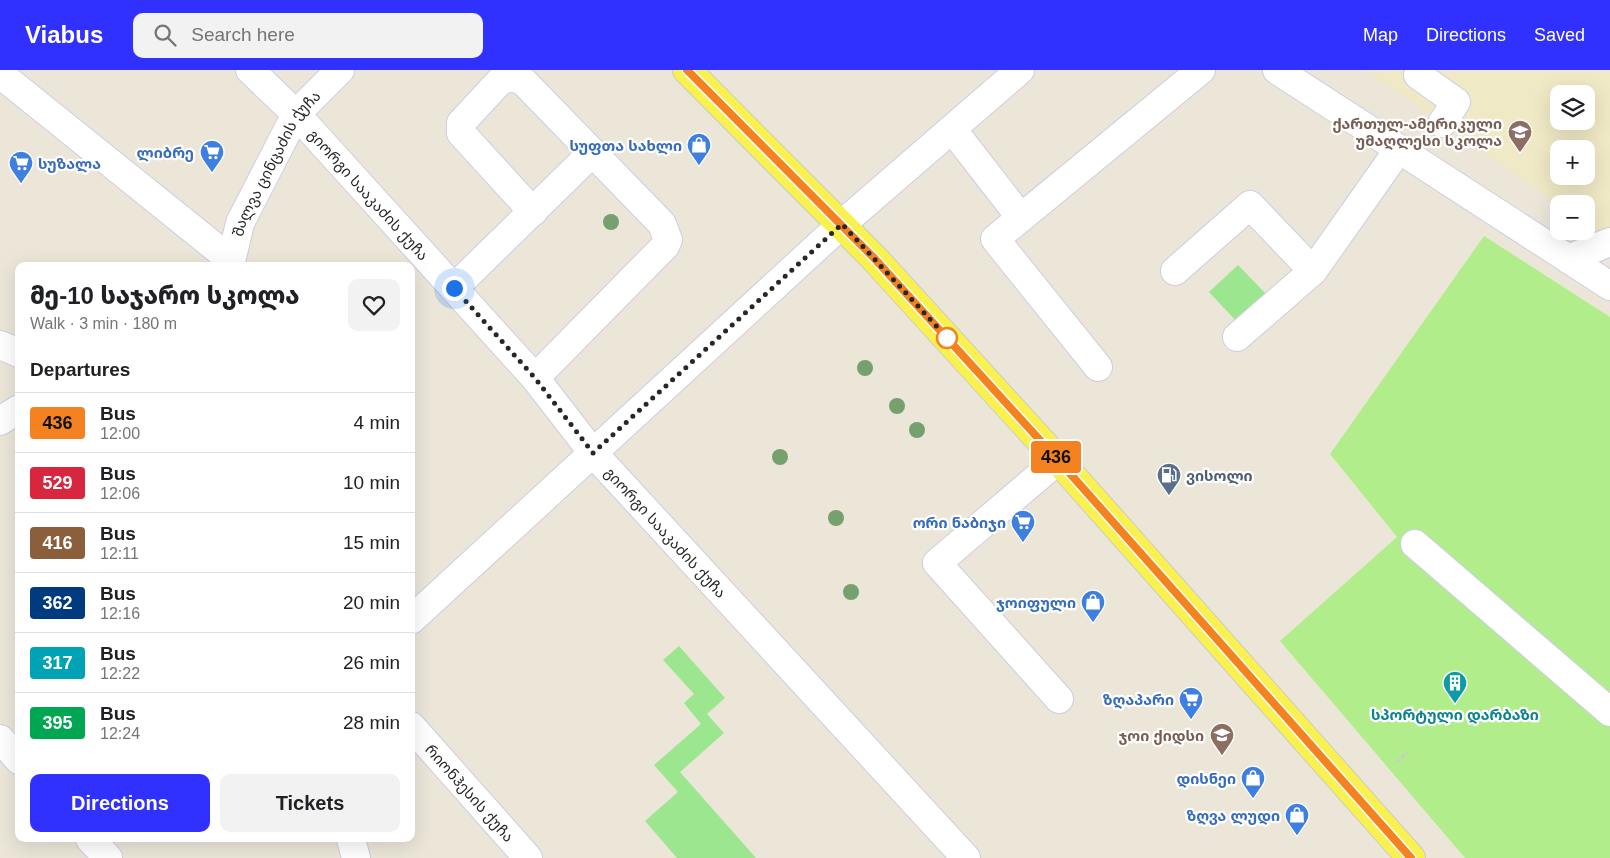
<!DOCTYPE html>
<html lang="en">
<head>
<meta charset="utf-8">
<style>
	:root { --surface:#fff; --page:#f2f2f2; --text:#202124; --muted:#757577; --line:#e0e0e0; --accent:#3131ff }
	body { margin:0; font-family:Arial,"Noto Sans Georgian",sans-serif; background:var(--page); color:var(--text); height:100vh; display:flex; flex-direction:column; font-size:19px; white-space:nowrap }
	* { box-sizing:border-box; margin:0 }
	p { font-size:16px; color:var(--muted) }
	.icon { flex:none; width:28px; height:28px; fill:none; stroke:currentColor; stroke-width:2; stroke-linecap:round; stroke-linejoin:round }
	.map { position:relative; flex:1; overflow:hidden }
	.panel { position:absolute; left:15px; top:192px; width:400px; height:580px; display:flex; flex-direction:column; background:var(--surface); border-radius:10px; box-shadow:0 5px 20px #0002 }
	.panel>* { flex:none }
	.badge { padding:0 10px; border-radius:4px; font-size:18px; line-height:32px }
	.buttons { position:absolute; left:1550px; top:15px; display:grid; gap:10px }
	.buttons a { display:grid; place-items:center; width:45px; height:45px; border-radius:10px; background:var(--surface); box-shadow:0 5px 20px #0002; font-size:25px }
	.you { position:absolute; width:25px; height:25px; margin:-12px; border:4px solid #fff; border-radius:50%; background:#1a73e8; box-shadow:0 0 0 8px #1a73e833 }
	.map>.badge { position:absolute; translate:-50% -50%; box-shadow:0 0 0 2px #fff }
	h2 { padding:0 15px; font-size:19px; line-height:45px }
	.round { display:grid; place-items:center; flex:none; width:52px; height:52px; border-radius:10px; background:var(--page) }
	.head { display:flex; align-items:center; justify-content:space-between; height:85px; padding:0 15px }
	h1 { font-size:24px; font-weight:800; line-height:38px }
	.cta { display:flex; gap:10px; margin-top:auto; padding:10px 15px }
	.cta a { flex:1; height:58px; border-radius:10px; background:var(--accent); color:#fff; font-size:20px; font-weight:800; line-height:58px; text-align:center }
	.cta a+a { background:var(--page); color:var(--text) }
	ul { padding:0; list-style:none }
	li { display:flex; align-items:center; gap:15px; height:60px; padding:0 15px; border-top:1px solid var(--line) }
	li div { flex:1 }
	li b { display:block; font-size:19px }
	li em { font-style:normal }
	li .badge { min-width:55px; font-weight:700; text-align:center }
	header { display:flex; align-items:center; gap:30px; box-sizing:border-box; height:70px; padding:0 25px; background:var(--accent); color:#fff }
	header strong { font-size:24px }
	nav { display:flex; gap:28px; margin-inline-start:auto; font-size:18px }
	.search { width:350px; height:45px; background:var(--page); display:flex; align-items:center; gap:12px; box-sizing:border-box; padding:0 18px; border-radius:10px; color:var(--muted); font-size:19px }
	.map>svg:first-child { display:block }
	.education { fill:#efe9c5; fill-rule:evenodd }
	.green { fill:#9de690 }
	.pitch { fill:#b1ee8b }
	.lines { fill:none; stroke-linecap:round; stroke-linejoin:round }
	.minor-casing { stroke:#cdcde2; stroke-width:30 }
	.major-casing { stroke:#cbcbcb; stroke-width:30 }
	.path { stroke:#cbcbcb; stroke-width:3; stroke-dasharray:4 2.5; stroke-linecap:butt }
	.minor { stroke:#fff; stroke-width:28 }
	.major { stroke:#f8f150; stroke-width:28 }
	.tree { fill:#76a06d }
	.line-casing { stroke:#fff; stroke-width:11 }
	.line { stroke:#f58220; stroke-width:8 }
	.walk { stroke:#272727; stroke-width:5; stroke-dasharray:0 9 }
	.stop-dot { fill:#fff; stroke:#f58220; stroke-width:2.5 }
	.labels { text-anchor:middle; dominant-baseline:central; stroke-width:4.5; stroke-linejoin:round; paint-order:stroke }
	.education-label { font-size:15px; font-weight:bold; fill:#785e54; stroke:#fff; text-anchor:end }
	.shop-label { font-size:15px; font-weight:bold; fill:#366cbe; stroke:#fff; text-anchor:end }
	.street-label { font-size:15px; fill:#272727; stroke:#fff }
	.service-label { font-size:15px; font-weight:bold; fill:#4e5e75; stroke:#fff; text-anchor:start }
	.culture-label { font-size:15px; font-weight:bold; fill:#0d838f; stroke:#fff }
</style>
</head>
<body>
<header>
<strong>Viabus</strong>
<div class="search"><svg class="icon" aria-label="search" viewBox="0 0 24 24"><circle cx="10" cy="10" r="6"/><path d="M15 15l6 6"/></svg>Search here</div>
<nav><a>Map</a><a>Directions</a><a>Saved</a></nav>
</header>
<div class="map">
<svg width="1610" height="788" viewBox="0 0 1610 788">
	<rect width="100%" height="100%" fill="#ebe6d8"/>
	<path class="education" d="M1366 0H1610V158L1599 162 1586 154V134L1559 135ZM1559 24H1586V51H1559ZM1559 79H1586V106H1559Z"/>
	<g class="green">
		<polygon points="1238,195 1266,224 1237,252 1209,222"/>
		<polygon points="679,576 725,628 707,644 724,663 680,702 756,788 677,788 645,751 678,722 654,695 701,654 684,633 694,624 663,590"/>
	</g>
	<polygon class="pitch" points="1484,166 1610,247 1610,788 1465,788 1280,571 1397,467 1330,384"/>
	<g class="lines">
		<defs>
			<g id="minor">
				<path id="s1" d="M250 0 296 44 535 308 593 383 966 788"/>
				<polyline points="1277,0 1610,216"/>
				<polyline points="1422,0 1418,5 1456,32 1442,53"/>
				<polyline points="0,4 231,190"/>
				<polyline points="952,59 1021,148"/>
				<path d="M533 142 461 63V53L500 11C510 7 515 7 524 12L662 154 668 170 665 176 535 308"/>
				<polyline points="1568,189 1610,172"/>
				<path id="s2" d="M230 196 240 153 296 44 340 0"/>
				<polyline points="1175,201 1250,135 1313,201"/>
				<polyline points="454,218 592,83"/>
				<polyline points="1237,267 1313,201 1399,79"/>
				<polyline points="0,275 19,283"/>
				<polyline points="1098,297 995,169 1201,0"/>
				<polyline points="0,351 19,339"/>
				<polyline points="1058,390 937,493 1059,629"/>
				<polyline points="1415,474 1610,642"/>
				<polyline points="411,550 842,154 1020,0"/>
				<path id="s3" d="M411 656 528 788"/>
				<polyline points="0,669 19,690"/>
				<polyline points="90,769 108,788"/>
				<polyline points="351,769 356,788"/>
			</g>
			<polyline id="major" points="687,0 874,188 1058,390 1411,788"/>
		</defs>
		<use href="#minor" class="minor-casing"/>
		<use href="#major" class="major-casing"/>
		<polyline class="path" points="1397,692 1408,682"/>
		<use href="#minor" class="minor"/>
		<use href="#major" class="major"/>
	</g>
	<g class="tree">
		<circle cx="611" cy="152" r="8"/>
		<circle cx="865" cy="298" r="8"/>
		<circle cx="897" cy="336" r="8"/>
		<circle cx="917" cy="360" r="8"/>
		<circle cx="780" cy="387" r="8"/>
		<circle cx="836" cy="448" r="8"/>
		<circle cx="851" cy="522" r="8"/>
	</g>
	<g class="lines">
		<defs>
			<polyline id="line" points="687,0 874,188 1058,390 1411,788"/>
		</defs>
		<use href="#line" class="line-casing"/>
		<use href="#line" class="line"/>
		<polyline class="walk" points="454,218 535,308 593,383 842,154 953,274 947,268"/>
	</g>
	<defs>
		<symbol id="school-pin" viewBox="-11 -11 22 30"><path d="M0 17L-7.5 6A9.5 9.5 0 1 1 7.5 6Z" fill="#8d6e63" stroke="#fff"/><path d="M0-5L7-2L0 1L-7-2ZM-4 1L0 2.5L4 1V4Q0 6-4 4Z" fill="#fff"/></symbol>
		<symbol id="shop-pin" viewBox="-11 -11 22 30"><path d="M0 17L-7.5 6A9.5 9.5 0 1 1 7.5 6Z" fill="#3f7fe0" stroke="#fff"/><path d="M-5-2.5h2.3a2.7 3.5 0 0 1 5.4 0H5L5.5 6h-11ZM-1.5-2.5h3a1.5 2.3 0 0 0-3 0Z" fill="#fff"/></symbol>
		<symbol id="supermarket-pin" viewBox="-11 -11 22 30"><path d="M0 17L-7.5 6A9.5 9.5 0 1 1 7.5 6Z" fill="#3f7fe0" stroke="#fff"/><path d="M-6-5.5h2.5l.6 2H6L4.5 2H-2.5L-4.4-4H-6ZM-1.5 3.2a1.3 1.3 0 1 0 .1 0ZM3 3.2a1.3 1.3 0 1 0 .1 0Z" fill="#fff"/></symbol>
		<symbol id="fuel-pin" viewBox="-11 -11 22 30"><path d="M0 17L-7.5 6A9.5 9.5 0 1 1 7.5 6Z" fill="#5c6f8a" stroke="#fff"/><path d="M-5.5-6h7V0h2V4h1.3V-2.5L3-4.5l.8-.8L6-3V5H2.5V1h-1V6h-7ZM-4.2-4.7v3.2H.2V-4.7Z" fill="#fff"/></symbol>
		<symbol id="building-pin" viewBox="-11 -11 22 30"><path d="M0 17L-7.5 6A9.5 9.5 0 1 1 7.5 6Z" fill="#0f9aa8" stroke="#fff"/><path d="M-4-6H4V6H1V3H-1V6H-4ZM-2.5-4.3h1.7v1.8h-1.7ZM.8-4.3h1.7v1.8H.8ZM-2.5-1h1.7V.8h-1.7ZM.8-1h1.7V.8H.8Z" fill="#fff"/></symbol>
	</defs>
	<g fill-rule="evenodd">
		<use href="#school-pin" x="1506" y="48" width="28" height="38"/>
		<use href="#shop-pin" x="685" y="61" width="28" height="38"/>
		<use href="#supermarket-pin" x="198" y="68" width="28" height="38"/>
		<use href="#supermarket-pin" x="7" y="79" width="28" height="38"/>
		<use href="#fuel-pin" x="1155" y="391" width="28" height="38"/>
		<use href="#supermarket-pin" x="1009" y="438" width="28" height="38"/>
		<use href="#shop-pin" x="1079" y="518" width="28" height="38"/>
		<use href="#building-pin" x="1441" y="599" width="28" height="38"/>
		<use href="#supermarket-pin" x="1177" y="615" width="28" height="38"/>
		<use href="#school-pin" x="1208" y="651" width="28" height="38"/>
		<use href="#shop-pin" x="1239" y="694" width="28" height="38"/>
		<use href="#shop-pin" x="1283" y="731" width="28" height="38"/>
	</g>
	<circle class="stop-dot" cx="947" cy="268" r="10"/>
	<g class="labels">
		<g class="education-label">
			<text x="1502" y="53">ქართულ-ამერიკული<tspan x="1502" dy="17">უმაღლესი სკოლა</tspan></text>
			<text x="1204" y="665">ჯოი ქიდსი</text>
		</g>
		<g class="shop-label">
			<text x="682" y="75">სუფთა სახლი</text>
			<text x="194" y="82">ლიბრე</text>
			<text x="38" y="93" text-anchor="start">სუზალა</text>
			<text x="1006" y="452">ორი ნაბიჯი</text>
			<text x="1076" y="532">ჯოიფული</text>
			<text x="1174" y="629">ზღაპარი</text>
			<text x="1236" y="708">დისნეი</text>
			<text x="1280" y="745">ზღვა ლუდი</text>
		</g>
		<g class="street-label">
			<text stroke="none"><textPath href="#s2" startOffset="114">შალვა ცინცაძის ქუჩა</textPath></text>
			<text stroke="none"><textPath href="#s1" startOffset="172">გიორგი სააკაძის ქუჩა</textPath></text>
			<text stroke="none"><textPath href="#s1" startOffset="622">გიორგი სააკაძის ქუჩა</textPath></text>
			<text stroke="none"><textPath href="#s3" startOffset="89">რიონჰესის ქუჩა</textPath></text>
		</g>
		<g class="service-label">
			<text x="1186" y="405">ვისოლი</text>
		</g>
		<g class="culture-label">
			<text x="1455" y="644">სპორტული დარბაზი</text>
		</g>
	</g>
</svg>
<div class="buttons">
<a><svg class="icon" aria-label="layers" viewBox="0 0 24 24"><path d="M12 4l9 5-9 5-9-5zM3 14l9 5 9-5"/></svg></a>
<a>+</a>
<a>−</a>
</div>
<div class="you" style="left:454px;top:218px"></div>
<b class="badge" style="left:1056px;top:387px;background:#f58220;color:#111">436</b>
<section class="panel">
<div class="head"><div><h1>მე-10 საჯარო სკოლა</h1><p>Walk · 3 min · 180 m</p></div><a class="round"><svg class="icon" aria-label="heart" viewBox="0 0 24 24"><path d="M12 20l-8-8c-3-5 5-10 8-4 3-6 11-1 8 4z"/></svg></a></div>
<h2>Departures</h2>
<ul>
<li><span class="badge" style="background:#f58220;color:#111">436</span><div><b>Bus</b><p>12:00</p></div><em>4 min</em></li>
<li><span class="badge" style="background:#d7263d;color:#fff">529</span><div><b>Bus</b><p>12:06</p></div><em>10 min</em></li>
<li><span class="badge" style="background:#8b5e3c;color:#fff">416</span><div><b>Bus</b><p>12:11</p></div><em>15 min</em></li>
<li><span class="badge" style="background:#003b80;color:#fff">362</span><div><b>Bus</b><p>12:16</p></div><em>20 min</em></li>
<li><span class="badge" style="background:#00a3b4;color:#fff">317</span><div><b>Bus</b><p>12:22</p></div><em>26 min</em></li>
<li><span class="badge" style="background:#00a651;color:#fff">395</span><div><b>Bus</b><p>12:24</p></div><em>28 min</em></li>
</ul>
<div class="cta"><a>Directions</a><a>Tickets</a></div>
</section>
</div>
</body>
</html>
